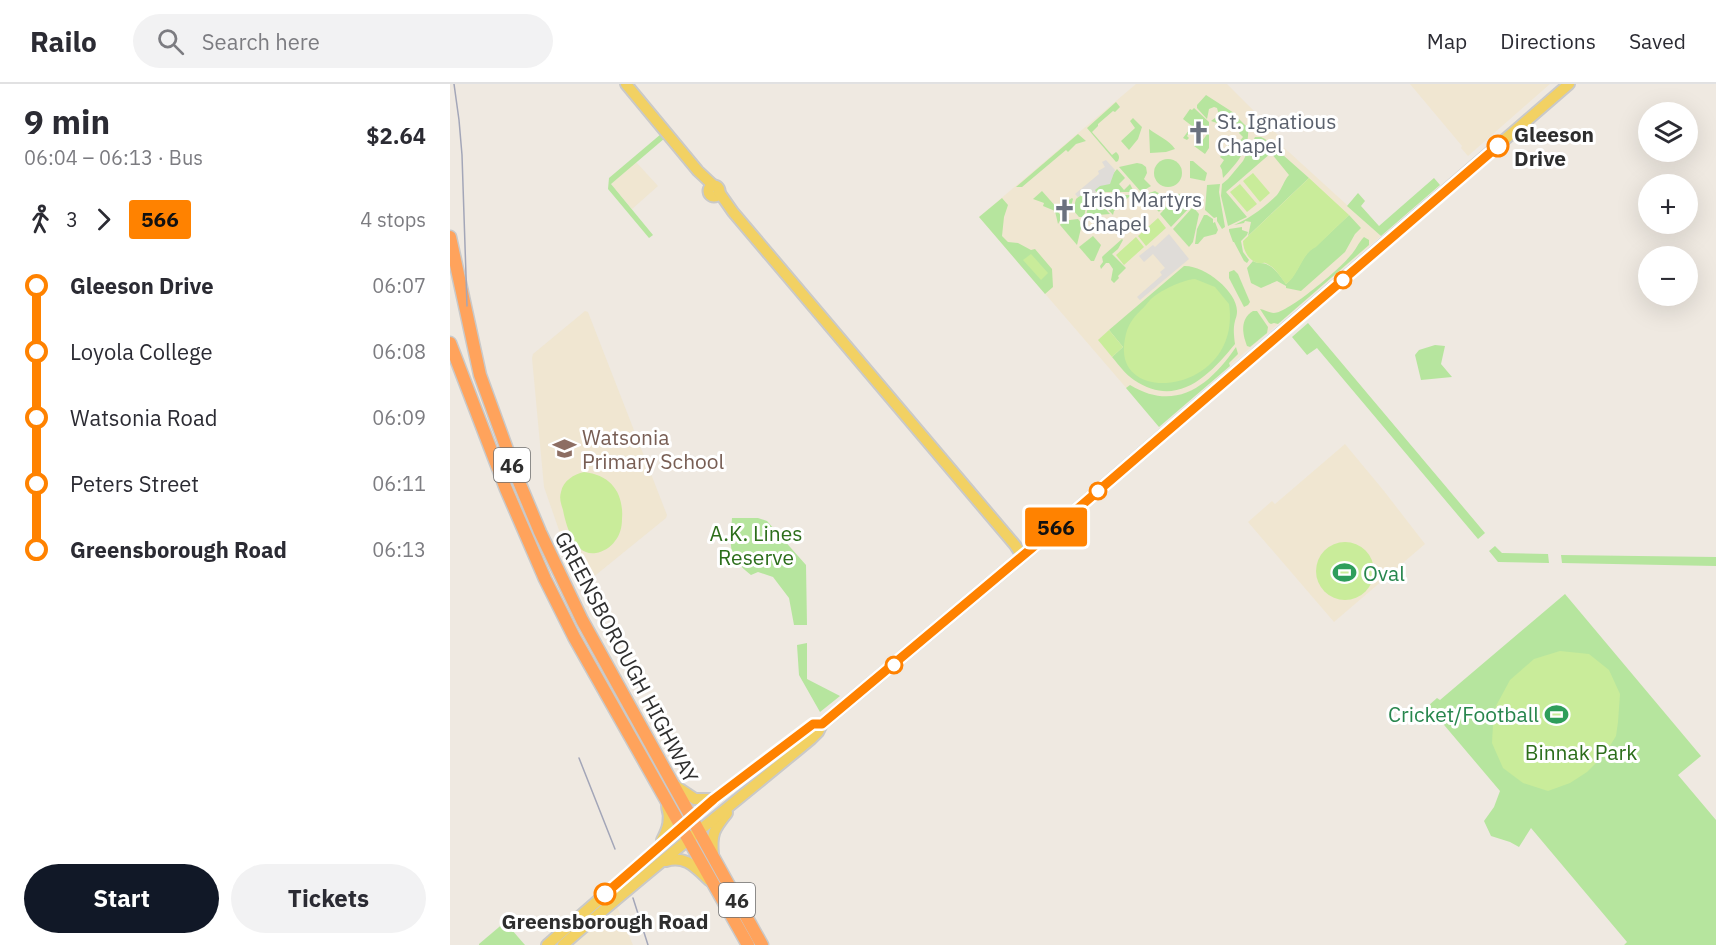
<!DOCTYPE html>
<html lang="en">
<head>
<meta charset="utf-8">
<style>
	:root { --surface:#fff; --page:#f2f2f3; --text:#2b2b33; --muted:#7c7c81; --line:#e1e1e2; --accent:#111827 }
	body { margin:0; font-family:"IBM Plex Sans",sans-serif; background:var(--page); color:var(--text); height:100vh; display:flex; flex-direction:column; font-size:22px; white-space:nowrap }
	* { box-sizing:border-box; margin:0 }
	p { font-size:20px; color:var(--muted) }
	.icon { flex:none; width:33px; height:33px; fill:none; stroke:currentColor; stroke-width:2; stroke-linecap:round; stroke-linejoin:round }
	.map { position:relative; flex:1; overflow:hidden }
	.panel { display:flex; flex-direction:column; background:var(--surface); width:450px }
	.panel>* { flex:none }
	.badge { padding:0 12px; border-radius:4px; font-size:21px; line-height:39px }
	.buttons { position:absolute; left:1188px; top:18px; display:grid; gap:12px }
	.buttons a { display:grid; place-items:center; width:60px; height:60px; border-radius:50%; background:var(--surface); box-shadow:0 6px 24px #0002; font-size:30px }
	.map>.badge { position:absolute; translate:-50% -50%; box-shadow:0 0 0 3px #fff }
	.legs { display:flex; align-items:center; gap:9px; height:66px; padding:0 24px; font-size:20px }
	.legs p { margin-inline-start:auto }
	.overview { display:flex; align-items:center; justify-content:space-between; height:102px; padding:0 24px }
	h1 { font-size:33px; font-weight:800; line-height:45px }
	.cta { display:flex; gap:12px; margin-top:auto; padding:12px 24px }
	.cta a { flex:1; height:69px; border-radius:36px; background:var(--accent); color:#fff; font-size:24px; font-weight:800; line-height:69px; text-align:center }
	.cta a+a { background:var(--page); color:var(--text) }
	ul { padding:0 24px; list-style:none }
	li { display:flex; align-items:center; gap:21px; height:66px; font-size:22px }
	li i { display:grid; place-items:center; width:9px; height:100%; margin:0 8px; background:currentColor }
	li i::after { content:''; width:15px; height:15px; margin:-8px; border:4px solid; border-radius:50%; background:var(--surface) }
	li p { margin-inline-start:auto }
	li:first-child i { background:linear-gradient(#0000 50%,currentColor 0) }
	li:last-child i { background:linear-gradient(currentColor 50%,#0000 0) }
	header { display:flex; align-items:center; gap:36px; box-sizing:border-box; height:84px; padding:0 30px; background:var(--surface); border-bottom:2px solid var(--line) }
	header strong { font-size:28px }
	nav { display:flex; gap:33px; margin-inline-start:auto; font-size:21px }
	.search { width:420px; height:54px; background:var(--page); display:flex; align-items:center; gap:15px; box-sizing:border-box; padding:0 21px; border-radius:33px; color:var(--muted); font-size:22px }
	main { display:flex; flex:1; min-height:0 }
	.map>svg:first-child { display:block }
	.education { fill:#f0e6d1 }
	.green { fill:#b6e59e }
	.pitch { fill:#c9ec9a }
	.plaza { fill:#dfdcd8 }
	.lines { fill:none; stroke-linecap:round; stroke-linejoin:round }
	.major-casing { stroke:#c9c9c9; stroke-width:14 }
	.highway-casing { stroke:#c9c9c9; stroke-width:15 }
	.major { stroke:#f2d163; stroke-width:10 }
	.highway { stroke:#ffa35c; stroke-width:12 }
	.rail { stroke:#a3a6b8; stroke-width:1.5 }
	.line-1-casing { stroke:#fff; stroke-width:14 }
	.line-1 { stroke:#ff8200; stroke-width:9 }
	.stop-1-dot { fill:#fff; stroke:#ff8200; stroke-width:3 }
	.labels { text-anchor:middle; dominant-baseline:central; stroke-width:6; stroke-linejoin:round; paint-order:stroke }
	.shield { fill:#fff; stroke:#6d6d6d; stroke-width:1.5 }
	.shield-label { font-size:20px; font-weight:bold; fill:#2e2e2e }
	.worship-label { font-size:21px; fill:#5b616d; stroke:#fff; text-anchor:start }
	.stop-label { font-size:21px; font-weight:bold; fill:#2e2e2e; stroke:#fff; text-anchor:start }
	.education-label { font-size:21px; fill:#785e54; stroke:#fff; text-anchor:start }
	.park-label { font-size:21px; fill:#2c6e1b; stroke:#fff }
	.leisure-label { font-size:21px; fill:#27864d; stroke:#fff; text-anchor:start }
	.street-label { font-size:21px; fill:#2e2e2e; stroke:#fff }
</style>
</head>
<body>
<header>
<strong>Railo</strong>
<div class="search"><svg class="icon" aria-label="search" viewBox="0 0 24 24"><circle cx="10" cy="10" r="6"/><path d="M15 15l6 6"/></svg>Search here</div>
<nav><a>Map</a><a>Directions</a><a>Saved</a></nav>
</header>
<main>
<section class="panel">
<div class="overview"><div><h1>9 min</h1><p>06:04 – 06:13 · Bus</p></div><b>$2.64</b></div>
<div class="legs"><svg class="icon" aria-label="walk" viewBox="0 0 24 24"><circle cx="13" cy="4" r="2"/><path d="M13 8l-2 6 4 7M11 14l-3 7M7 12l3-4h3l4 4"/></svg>3<svg class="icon" aria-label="forward" viewBox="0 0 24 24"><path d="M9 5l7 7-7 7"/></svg><b class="badge" style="background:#ff8200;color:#111">566</b><p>4 stops</p></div>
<ul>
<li><i style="color:#ff8200"></i><b>Gleeson Drive</b><p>06:07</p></li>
<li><i style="color:#ff8200"></i><span>Loyola College</span><p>06:08</p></li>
<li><i style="color:#ff8200"></i><span>Watsonia Road</span><p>06:09</p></li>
<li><i style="color:#ff8200"></i><span>Peters Street</span><p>06:11</p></li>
<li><i style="color:#ff8200"></i><b>Greensborough Road</b><p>06:13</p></li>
</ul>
<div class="cta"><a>Start</a><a>Tickets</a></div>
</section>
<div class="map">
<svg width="1266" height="861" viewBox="0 0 1266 861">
	<rect width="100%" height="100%" fill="#efe9e1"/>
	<g class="education">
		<polygon points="686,0 777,0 832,55 829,59 931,152 709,342 529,133"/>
		<polygon points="960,0 1100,0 1018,72 1011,64 1012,62"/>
		<polygon points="186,78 208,102 182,125 161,100"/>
		<polygon points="135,227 138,228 217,431 216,434 131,503 126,495 94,403 82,274 83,270"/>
		<polygon points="895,360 934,407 975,460 884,538 798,438 822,417 825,420"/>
		<polygon points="167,823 183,861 122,861 146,841 154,838"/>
	</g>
	<g class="green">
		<polygon points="756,11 784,29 776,42 761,37 769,31 767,24 764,23 759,25 757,35 747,24 747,21"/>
		<path d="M666 18 670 23 665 28 663 27 648 40V42L642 48 662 71 666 68C669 71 670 73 668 77L666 78 637 44Z"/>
		<polygon points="744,24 759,38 759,64 755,70 744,62 746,60 749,61 758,49 754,41 746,39 737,52 739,54 737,56 733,54 742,42 733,35 740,25 742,26"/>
		<path d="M786 32 798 44C800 65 787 79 773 94L772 86 770 82 774 76 770 73 784 54 789 58 793 53 789 49 793 44 784 38 779 43Z"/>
		<polygon points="683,34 692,43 688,55 679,66 671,57 685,44 680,37"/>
		<path d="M699 45C708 52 719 56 725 65L716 68 700 69Z"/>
		<polygon points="211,50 215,54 161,100 203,151 199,154 158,105 159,94"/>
		<polygon points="628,50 636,57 626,60 618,68 616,66 572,103 566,103"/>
		<path d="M805 53H811L815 55 859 94 798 152 801 138 795 137 794 139 784 141C799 135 815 123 827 111 832 105 834 96 839 91L821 69 776 108 797 133 778 142 771 112 772 100 778 95 793 77Z"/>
		<circle cx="718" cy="89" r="14"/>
		<polygon points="740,77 743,77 757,89 755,97 740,94"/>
		<polygon points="687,79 692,80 696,83 697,89 694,95 701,102 691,108 669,83"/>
		<polygon points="667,85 675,94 669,100 674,106 680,100 684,108 646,108 644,106 650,101 655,100"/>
		<polygon points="984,94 990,101 931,152 897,122 908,109 915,117 911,122 929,142"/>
		<polygon points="770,100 769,108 775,143 772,145 767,137 767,133 764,134 755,126 757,101"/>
		<polygon points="592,107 607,124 622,114 623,115 621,123 619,121 616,121 608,128 612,133 608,140 605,127 593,122 594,119 583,115"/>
		<polygon points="705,107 716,113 713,123 709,128 693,111"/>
		<polygon points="632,110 638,113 634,133 629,133 623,126 626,115"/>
		<path d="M724 110C733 109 738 113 742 121L721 143 710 130C717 124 718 115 724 110Z"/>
		<polygon points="643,111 660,130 636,132 640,113"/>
		<polygon points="645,111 684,111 684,114 680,112 664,127 663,131"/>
		<polygon points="552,114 558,121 554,133 552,152 558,158 568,159 581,166 585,165 602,185 603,203 595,210 529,133"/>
		<polygon points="743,123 749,130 743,158 739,163 723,145"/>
		<polygon points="754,131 757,131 763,135 763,139 765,138 768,146 766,150 754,153 748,160 745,160 747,145"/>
		<path d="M899 131 911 144 905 150 895 168 851 207 836 204V202L827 197 811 204 801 199 797 184 803 177C808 180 813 178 818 181 825 184 831 193 836 200 849 189 851 170 866 162Z"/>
		<polygon points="628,135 632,140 627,161 610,141 612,137"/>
		<polygon points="792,143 792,146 798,148 797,151 791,157 793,168 799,176 797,179 794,177 784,158 783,158 779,147 779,145"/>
		<polygon points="643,152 651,161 644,177 641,177 629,163"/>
		<path d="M914 153 919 156V161L828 240 824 239 821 240 819 239 810 225C815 226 820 229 824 229 838 229 891 184 900 172 906 166 908 159 914 153Z"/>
		<polygon points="672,155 673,156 668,165 662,170 676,184 668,192 669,194 664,199 661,196 663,185 659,179 656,179 651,185 650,182 653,178 652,173 654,171"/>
		<path d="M734 182C754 181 787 207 787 227 787 232 786 233 785 237 783 244 784 252 785 260 759 292 727 325 684 296 675 290 669 281 662 273L673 263 659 246Z"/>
		<polygon points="784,186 788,190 800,218 798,221 794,223 779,194 779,188"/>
		<path d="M803 227H807L818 243 817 249 800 263 797 262C792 249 790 235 803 227Z"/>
		<polygon points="858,239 1035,449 1028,455 867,264 857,271 842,253"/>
		<polygon points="985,261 995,262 991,280 1002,293 971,296 965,271 969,266"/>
		<path d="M786 263 788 270 779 279 780 282 709 343 676 304 680 301C726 329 760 301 786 263Z"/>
		<path d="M282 434H308L317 437 356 481 357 541H344L339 514 323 493 308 488 301 491C277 472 280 463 282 434Z"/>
		<polygon points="1045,462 1052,469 1098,470 1099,479 1048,478 1039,467"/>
		<polygon points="1111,471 1266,473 1266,482 1112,479"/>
		<polygon points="1115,510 1251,672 1228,691 1266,736 1266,861 1174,861 1177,858 1081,744 1069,763 1060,758 1041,752 1034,737 1044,723 1050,707 978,622 987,614 990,616"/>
		<polygon points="357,559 357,595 390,612 370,628 349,591 347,561"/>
		<polygon points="55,838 75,861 29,861 29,860"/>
	</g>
	<g class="pitch">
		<polygon points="803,89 820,109 810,118 793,97"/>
		<path d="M859 94 899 131 866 163C851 170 850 190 836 200 831 194 826 185 819 181 812 177 816 180 809 179 799 178 793 166 793 157Z"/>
		<polygon points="790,100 807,120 797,128 780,108"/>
		<polygon points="708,134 716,144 696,162 688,152"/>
		<polygon points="686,153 694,163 674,181 666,171"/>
		<polygon points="581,170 598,189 591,196 573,176"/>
		<path d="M745 195 765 203 779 220C792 307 669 324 674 262 676 245 679 238 691 226 695 223 697 219 700 216 709 207 732 196 745 195Z"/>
		<polygon points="659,246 673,263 662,273 648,256"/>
		<path d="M134 388C161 391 174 409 172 435 172 443 170 451 165 457 161 463 153 468 146 469 125 473 116 442 113 426 111 420 109 414 111 408 113 397 124 390 134 388Z"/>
		<circle cx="895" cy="487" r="29"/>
		<polygon points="1110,567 1139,570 1159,586 1170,610 1168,638 1166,652 1155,670 1137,688 1120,699 1098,707 1073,699 1053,684 1042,659 1043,641 1046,622 1060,596 1084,575"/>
	</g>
	<g class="plaza">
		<polygon points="656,76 665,86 660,100 650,102 645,106 646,108 640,114 634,110 628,113 625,110 649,90 648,87 655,83 652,78"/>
		<polygon points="719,150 739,175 690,216 687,213 712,191 710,188 715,184 703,170 694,178 689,172 703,161 705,163"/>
	</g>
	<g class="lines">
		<defs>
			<g id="major">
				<polyline points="176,0 248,87 264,102"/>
				<circle cx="264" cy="107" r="5.5"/>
				<polyline points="269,108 283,128 565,461 572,472"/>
				<polyline points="224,701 245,715 264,715"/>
				<path d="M212 756C218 745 221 735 217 723"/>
				<path d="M263 771C261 750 264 745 277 729"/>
				<path d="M216 777C235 771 245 783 259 796"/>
				<polyline points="97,861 264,715 363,641 372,640"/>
				<path d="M113 861C194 790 278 724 361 655L368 648 372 640 582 464 1119 0"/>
			</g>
			<g id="highway">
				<polyline points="0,153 30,291 67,393 90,448 132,536 312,861"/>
				<polyline points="0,259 56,405 95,495 124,553 298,861"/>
			</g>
		</defs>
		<use href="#major" class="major-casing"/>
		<use href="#highway" class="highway-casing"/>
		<use href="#major" class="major"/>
		<use href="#highway" class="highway"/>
		<g class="rail">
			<polyline points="4,0 9,36 12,71 17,222"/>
			<polyline points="129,674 165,765"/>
			<polyline points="183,814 198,861"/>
		</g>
	</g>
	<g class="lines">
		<defs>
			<polyline id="line-1" points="155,810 264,715 363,640 372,640 582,464 1048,62"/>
		</defs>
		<use href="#line-1" class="line-1-casing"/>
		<use href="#line-1" class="line-1"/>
	</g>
	<defs>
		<symbol id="church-bare" viewBox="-9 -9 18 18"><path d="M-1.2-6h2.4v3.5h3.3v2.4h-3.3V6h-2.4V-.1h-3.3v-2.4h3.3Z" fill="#6b7280" stroke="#fff" stroke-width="2.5" paint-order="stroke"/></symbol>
		<symbol id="school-bare" viewBox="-9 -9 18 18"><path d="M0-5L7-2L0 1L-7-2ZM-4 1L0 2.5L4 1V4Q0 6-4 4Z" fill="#8d6e63" stroke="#fff" stroke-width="2.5" paint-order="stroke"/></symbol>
		<symbol id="stadium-bare" viewBox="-9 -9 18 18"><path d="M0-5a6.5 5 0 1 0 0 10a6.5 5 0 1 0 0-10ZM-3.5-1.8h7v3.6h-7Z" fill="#2e9e5b" stroke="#fff" stroke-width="2.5" paint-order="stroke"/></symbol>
	</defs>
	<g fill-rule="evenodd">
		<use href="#church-bare" x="732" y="32" width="33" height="33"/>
		<use href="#church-bare" x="598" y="110" width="33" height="33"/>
		<use href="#school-bare" x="98" y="348" width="33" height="33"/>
		<use href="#stadium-bare" x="878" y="472" width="33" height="33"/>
		<use href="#stadium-bare" x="1090" y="614" width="33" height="33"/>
	</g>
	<g class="stop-1-dot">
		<circle cx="1048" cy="62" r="10"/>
		<circle cx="893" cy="196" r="8"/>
		<circle cx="648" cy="407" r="8"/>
		<circle cx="444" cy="581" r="8"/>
		<circle cx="155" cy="810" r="10"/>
	</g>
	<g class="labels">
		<g class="shield">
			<rect x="44" y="364" width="36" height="34" rx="4.5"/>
			<rect x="269" y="799" width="36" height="34" rx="4.5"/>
		</g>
		<g class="shield-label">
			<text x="62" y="381">46</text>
			<text x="287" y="816">46</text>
		</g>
		<g class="worship-label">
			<text x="767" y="37">St. Ignatious<tspan x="767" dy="24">Chapel</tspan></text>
			<text x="632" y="115">Irish Martyrs<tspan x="632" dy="24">Chapel</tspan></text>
		</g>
		<g class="stop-label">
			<text x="1064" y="50">Gleeson<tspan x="1064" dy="24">Drive</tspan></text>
			<text x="155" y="837" text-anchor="middle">Greensborough Road</text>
		</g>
		<g class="education-label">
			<text x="132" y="353">Watsonia<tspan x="132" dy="24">Primary School</tspan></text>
		</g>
		<g class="park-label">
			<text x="306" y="449">A.K. Lines<tspan x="306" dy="24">Reserve</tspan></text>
			<text x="1131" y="668">Binnak Park</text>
		</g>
		<g class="leisure-label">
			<text x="913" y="489">Oval</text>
			<text x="1089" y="630" text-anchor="end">Cricket/Football</text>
		</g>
		<g class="street-label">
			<text transform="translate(177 573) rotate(62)">GREENSBOROUGH HIGHWAY</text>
		</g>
	</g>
</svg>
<div class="buttons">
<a><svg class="icon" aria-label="layers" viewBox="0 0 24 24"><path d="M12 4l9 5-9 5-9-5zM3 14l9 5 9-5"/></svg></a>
<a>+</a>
<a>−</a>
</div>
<b class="badge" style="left:606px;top:443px;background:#ff8200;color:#111">566</b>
</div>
</main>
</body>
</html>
